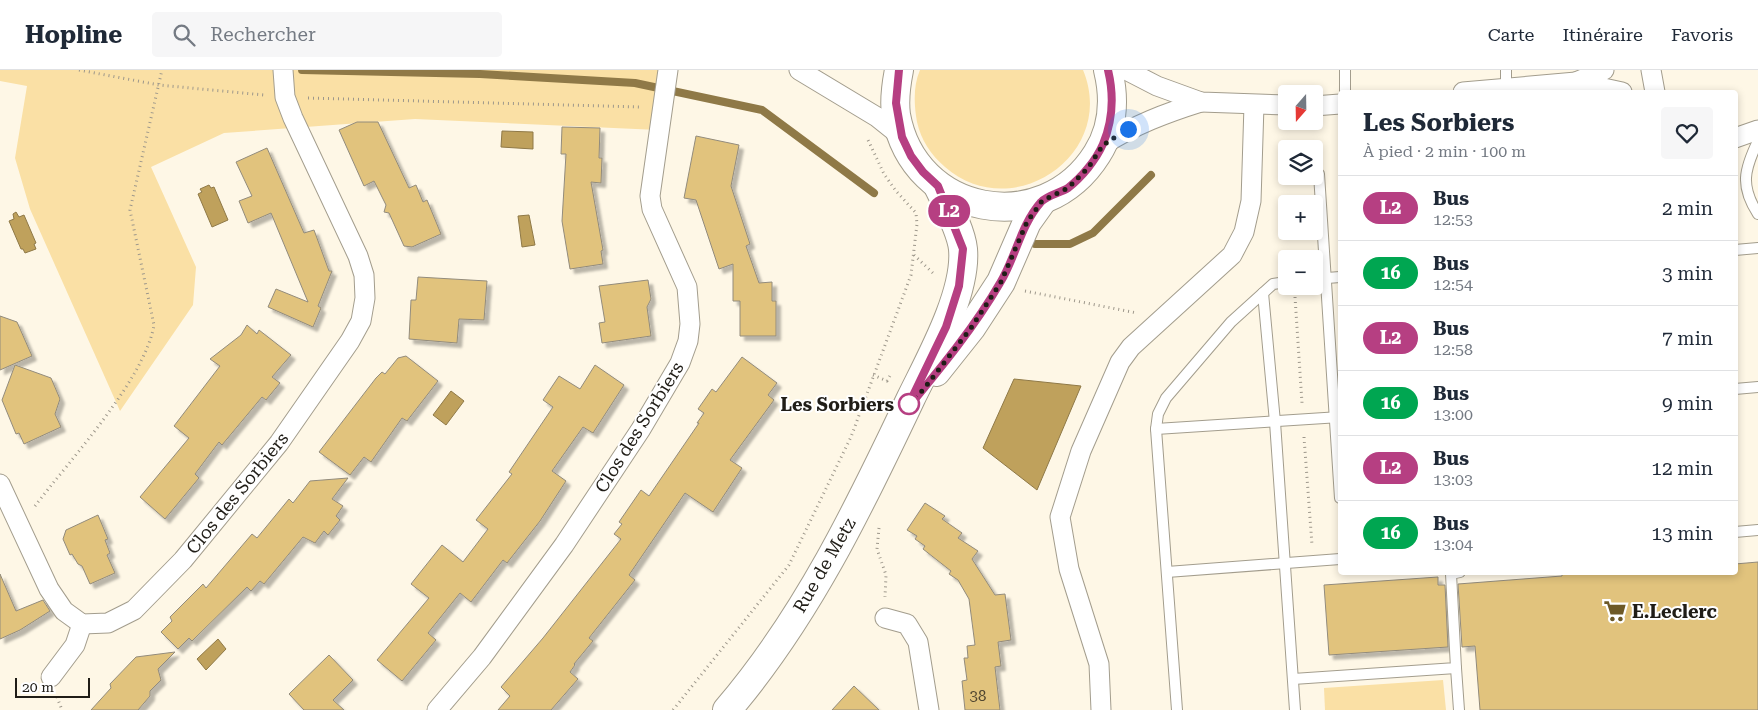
<!DOCTYPE html>
<html lang="fr">
<head>
<meta charset="utf-8">
<style>
	:root { --surface:#fff; --page:#f6f6f7; --text:#1f2937; --muted:#747a83; --line:#e0e1e3 }
	body { margin:0; font-family:"Roboto Serif",serif; background:var(--page); color:var(--text); height:100vh; display:flex; flex-direction:column; font-size:19px; white-space:nowrap }
	* { box-sizing:border-box; margin:0 }
	p { font-size:16px; color:var(--muted) }
	.icon { flex:none; width:28px; height:28px; fill:none; stroke:currentColor; stroke-width:2; stroke-linecap:round; stroke-linejoin:round }
	.map { position:relative; flex:1; overflow:hidden }
	.panel { position:absolute; left:1338px; top:20px; width:400px; height:485px; display:flex; flex-direction:column; background:var(--surface); border-radius:5px; box-shadow:0 2px 8px #0003 }
	.panel>* { flex:none }
	.badge { padding:0 10px; border-radius:16px; font-size:18px; line-height:32px }
	.needle { width:32px; rotate:200deg }
	.fabs { position:absolute; left:1278px; top:15px; display:grid; gap:10px }
	.fabs a { display:grid; place-items:center; width:45px; height:45px; border-radius:5px; background:var(--surface); box-shadow:0 2px 8px #0003; font-size:25px }
	.scale { position:absolute; left:15px; bottom:12px; width:75px; box-sizing:border-box; padding-left:5px; border:2px solid #201d17; border-top:0; font-size:14px; line-height:18px; white-space:nowrap; color:#201d17; -webkit-text-stroke:4px #fff; paint-order:stroke }
	.you { position:absolute; width:25px; height:25px; margin:-12px; border:4px solid #fff; border-radius:50%; background:#1a73e8; box-shadow:0 0 0 8px #1a73e833 }
	.map>.badge { position:absolute; translate:-50% -50%; box-shadow:0 0 0 2px #fff }
	.round { display:grid; place-items:center; flex:none; width:52px; height:52px; border-radius:5px; background:var(--page) }
	.summary { display:flex; align-items:center; justify-content:space-between; height:85px; padding:0 25px }
	h1 { font-size:24px; font-weight:700; line-height:38px }
	ul { padding:0; list-style:none }
	li { display:flex; align-items:center; gap:15px; height:65px; padding:0 25px; border-top:1px solid var(--line) }
	li div { flex:1 }
	li b { display:block; font-size:19px }
	li em { font-style:normal }
	li .badge { min-width:55px; font-weight:700; text-align:center }
	header { display:flex; align-items:center; gap:30px; box-sizing:border-box; height:70px; padding:0 25px; background:var(--surface); border-bottom:1px solid var(--line) }
	header strong { font-size:24px }
	nav { display:flex; gap:28px; margin-inline-start:auto; font-size:18px }
	.search { width:350px; height:45px; background:var(--page); display:flex; align-items:center; gap:12px; box-sizing:border-box; padding:0 18px; border-radius:5px; color:var(--muted); font-size:19px }
	.map>svg:first-child { display:block }
	.green { fill:#fae0a5 }
	.water { fill:#bfa15c; stroke:#8f7947 }
	.lines { fill:none; stroke-linecap:round; stroke-linejoin:round }
	.stream { stroke:#8f7947; stroke-width:8 }
	.building { fill:#e1c37d; stroke:#928b7c; filter:url(#shadow) }
	.service-casing { stroke:#a39d8d; stroke-width:12 }
	.minor-casing { stroke:#a39d8d; stroke-width:21 }
	.secondary-casing { stroke:#a39d8d; stroke-width:30 }
	.path { stroke:#9d978b; stroke-width:3; stroke-dasharray:1 4; stroke-linecap:butt }
	.service { stroke:#fff; stroke-width:10 }
	.minor { stroke:#fff; stroke-width:19 }
	.secondary { stroke:#fff; stroke-width:28 }
	.line-casing { stroke:#fff; stroke-width:11 }
	.line { stroke:#b63f82; stroke-width:8 }
	.walk { stroke:#201d17; stroke-width:5; stroke-dasharray:0 9 }
	.stop-dot { fill:#fff; stroke:#b63f82; stroke-width:2.5 }
	.labels { text-anchor:middle; dominant-baseline:central; stroke-width:4; stroke-linejoin:round; paint-order:stroke }
	.number-label { font-size:15px; fill:#504630 }
	.stop-label { font-size:18px; font-weight:bold; fill:#201d17; stroke:#fff; text-anchor:end }
	.street-label { font-size:18px; fill:#201d17; stroke:#fff }
	.poi-label { font-size:18px; font-weight:bold; fill:#201d17; stroke:#fff; text-anchor:start }
</style>
</head>
<body>
<header>
<strong>Hopline</strong>
<div class="search"><svg class="icon" aria-label="search" viewBox="0 0 24 24"><circle cx="10" cy="10" r="6"/><path d="M15 15l6 6"/></svg>Rechercher</div>
<nav><a>Carte</a><a>Itinéraire</a><a>Favoris</a></nav>
</header>
<div class="map">
<svg width="1758" height="640" viewBox="0 0 1758 640">
	<defs>
		<filter id="shadow"><feDropShadow dx="4.5" dy="4.5" stdDeviation="1" flood-color="#0004"/></filter>
	</defs>
	<rect width="100%" height="100%" fill="#fef7e6"/>
	<g class="green">
		<polygon points="0,0 668,0 658,60 415,49 224,63 151,97 196,197 193,235 120,341 30,139 15,88 27,16 0,11"/>
		<path d="M920 0H1083C1118 84 1013 156 945 97 931 85 921 70 917 52 914 35 913 16 920 0Z"/>
		<polygon points="1443,610 1446,640 1325,640 1324,618"/>
	</g>
	<g class="water">
		<polygon points="502,61 533,62 533,79 501,77"/>
		<polygon points="209,115 211,118 214,117 228,150 212,157 198,124 202,122 200,119"/>
		<polygon points="16,142 19,147 24,145 36,173 34,174 36,179 25,183 23,179 21,179 9,151 14,149 13,144"/>
		<polygon points="529,145 535,175 522,177 518,146"/>
		<polygon points="1014,309 1081,316 1037,420 983,378"/>
		<polygon points="451,321 464,331 446,355 433,345"/>
		<polygon points="218,569 226,579 206,600 197,589"/>
	</g>
	<g class="lines">
		<g class="stream">
			<polyline points="302,0 480,4 635,13 762,40 874,123"/>
			<polyline points="1035,174 1070,174 1093,163 1151,105"/>
		</g>
	</g>
	<g class="building">
		<polygon points="357,52 378,52 409,118 416,115 423,132 427,130 441,164 412,177 404,176 389,143 384,142 386,135 374,111 364,116 339,60"/>
		<polygon points="562,57 600,58 599,88 602,88 601,113 591,112 603,180 601,181 603,194 570,199 562,151 566,84 561,84"/>
		<polygon points="696,66 739,75 731,116 750,174 746,176 759,213 772,212 772,231 776,231 776,266 740,266 740,231 733,231 733,194 719,199 696,130 684,128"/>
		<polygon points="267,78 304,163 314,160 329,201 332,201 318,236 321,238 313,257 268,237 276,219 308,232 271,143 248,153 239,131 252,126 236,92"/>
		<polygon points="418,207 487,211 484,250 459,249 457,273 409,269 411,230 416,230"/>
		<polygon points="648,210 651,229 647,237 651,266 602,273 599,253 605,252 599,216"/>
		<polygon points="0,246 17,252 32,286 0,300"/>
		<polygon points="247,255 257,264 259,260 291,285 272,307 280,313 266,330 262,327 222,375 219,372 195,404 199,408 165,449 140,427 189,368 174,356 220,296 210,289 241,265"/>
		<polygon points="406,286 438,311 407,351 402,348 371,392 364,387 350,405 319,382 376,308 382,302 385,304 398,288"/>
		<polygon points="742,287 777,313 768,325 774,330 730,390 742,398 713,442 685,423 629,505 635,510 589,568 593,571 574,594 575,595 570,602 578,609 551,640 498,640 510,626 501,617 543,568 621,469 614,464 622,454 619,452 641,420 649,426 699,353 697,353 704,343 698,339 712,319 716,322"/>
		<polygon points="15,295 51,308 60,329 55,344 61,357 24,374 19,363 16,364 2,330"/>
		<polygon points="595,295 624,315 593,363 583,357 552,401 566,411 540,451 507,493 503,490 471,532 460,523 428,563 436,570 402,611 377,590 429,528 411,514 442,475 463,492 488,459 476,450 512,404 509,402 553,337 543,330 559,306 580,319"/>
		<polygon points="348,408 332,429 343,436 336,446 340,450 328,465 324,461 315,473 303,467 264,514 260,511 251,521 247,517 192,571 189,568 178,579 161,562 172,551 170,547 203,514 206,518 252,464 257,468 289,429 293,433 310,411"/>
		<polygon points="925,433 945,446 942,449 962,463 958,468 978,481 972,489 995,525 1005,524 1011,570 998,572 1001,596 995,597 1000,640 965,640 962,611 967,610 964,588 968,588 967,576 975,575 969,529 958,510 949,504 951,501 923,479 925,476 915,469 917,466 907,460"/>
		<polygon points="98,445 108,469 105,470 110,483 107,485 115,503 90,514 82,496 78,494 72,484 70,485 63,469 66,460"/>
		<polygon points="1758,492 1758,640 1480,640 1475,576 1462,577 1458,514 1562,506 1562,502 1735,502 1735,494"/>
		<polygon points="0,504 16,541 43,530 50,541 20,560 0,569"/>
		<polygon points="1438,507 1438,515 1445,515 1448,577 1329,585 1324,515"/>
		<polygon points="175,582 158,599 161,610 150,621 150,626 138,640 91,640 111,618 110,614 136,587"/>
		<polygon points="329,585 353,610 333,630 344,640 304,640 289,624"/>
		<polygon points="854,616 879,640 832,640"/>
	</g>
	<g class="lines">
		<defs>
			<g id="service">
				<polyline points="1345,0 1345,22"/>
				<polyline points="1506,0 1506,19"/>
				<path d="M1758 71C1744 100 1740 116 1758 144"/>
				<polyline points="1319,104 1340,428"/>
				<polyline points="1735,180 1758,178"/>
				<polyline points="1314,209 1340,207"/>
				<polyline points="1263,223 1275,352 1295,640"/>
				<polyline points="1735,319 1758,317"/>
				<polyline points="1156,359 1340,347"/>
				<polyline points="1735,462 1758,460"/>
				<polyline points="1167,502 1340,489"/>
				<polyline points="1456,598 1459,640"/>
				<polyline points="1293,609 1456,598 1451,504 1460,502"/>
				<polyline points="1177,640 1156,359 1158,344 1166,328 1231,252 1273,214 1286,212"/>
			</g>
			<g id="minor">
				<polyline points="799,0 877,47 902,67"/>
				<polyline points="1126,0 1157,16 1201,32 1286,35"/>
				<polyline points="1651,0 1655,22"/>
				<polyline points="1576,12 1604,0"/>
				<polyline points="1463,22 1576,12 1622,22"/>
				<polyline points="1314,36 1340,34"/>
				<polyline points="1735,68 1758,60"/>
				<path d="M1103 75C1134 55 1166 43 1201 32"/>
				<polyline points="0,414 49,519 64,541 82,554 108,553 134,540 183,490 279,373 350,271 361,251 365,228 364,205 358,186 293,48 285,27 283,0"/>
				<polyline points="885,548 907,554 918,572 929,640"/>
				<polyline points="51,607 75,575 82,554"/>
				<polyline points="437,640 482,587 564,475 641,359 680,293 688,271 690,254 687,217 652,139 650,126 668,0"/>
				<polyline points="1101,640 1099,594 1069,499 1060,447 1081,381 1120,292 1131,277 1232,185 1244,162 1251,131 1254,35"/>
			</g>
			<g id="secondary">
				<path d="M899 0C896 15 894 30 896 45 914 146 1043 170 1097 84 1113 59 1115 29 1108 0"/>
				<polyline points="936,302 971,258 1001,212 1027,152 1042,131"/>
				<path d="M727 640C806 548 860 436 911 328 930 289 967 223 963 179 961 160 946 133 938 116"/>
			</g>
		</defs>
		<use href="#service" class="service-casing"/>
		<use href="#minor" class="minor-casing"/>
		<use href="#secondary" class="secondary-casing"/>
		<g class="path">
			<polyline points="79,0 159,15 264,25"/>
			<polyline points="308,28 641,37"/>
			<polyline points="914,185 935,205"/>
			<polyline points="1025,221 1137,243"/>
			<polyline points="1295,227 1302,333"/>
			<polyline points="873,305 887,311 891,304"/>
			<polyline points="1304,367 1312,475"/>
			<path d="M35 436C69 391 145 309 154 255L130 140 162 0"/>
			<polyline points="879,458 877,479 886,505 885,527"/>
			<polyline points="57,627 62,640"/>
			<polyline points="673,640 789,495 851,367 911,205 917,154 916,143 896,121 884,104 868,70"/>
		</g>
		<use href="#service" class="service"/>
		<use href="#minor" class="minor"/>
		<use href="#secondary" class="secondary"/>
	</g>
	<g class="lines">
		<defs>
			<path id="line" d="M899 0 896 33 902 67 911 86 923 102 938 116 963 179 959 216 946 257 906 340C939 300 974 258 1000 213 1016 187 1020 156 1041 132 1048 125 1060 123 1068 118 1082 107 1096 90 1103 74 1113 50 1114 25 1108 0"/>
		</defs>
		<use href="#line" class="line-casing"/>
		<use href="#line" class="line"/>
		<polyline class="walk" points="909,334 923,320 971,258 1001,212 1027,152 1042,131 1068,118 1088,98 1103,75 1128,59"/>
	</g>
	<defs>
		<symbol id="supermarket-bare" viewBox="-9 -9 18 18"><path d="M-6-5.5h2.5l.6 2H6L4.5 2H-2.5L-4.4-4H-6ZM-1.5 3.2a1.3 1.3 0 1 0 .1 0ZM3 3.2a1.3 1.3 0 1 0 .1 0Z" fill="#6d5927" stroke="#fff" stroke-width="2.5" paint-order="stroke"/></symbol>
	</defs>
	<g fill-rule="evenodd">
		<use href="#supermarket-bare" x="1599" y="525" width="32" height="32"/>
	</g>
	<circle class="stop-dot" cx="909" cy="334" r="10"/>
	<g class="labels">
		<g class="number-label">
			<text x="978" y="626">38</text>
		</g>
		<g class="stop-label">
			<text x="894" y="334">Les Sorbiers</text>
		</g>
		<g class="street-label">
			<text transform="translate(639 357) rotate(-58)">Clos des Sorbiers</text>
			<text transform="translate(237 423) rotate(-51)">Clos des Sorbiers</text>
			<text transform="translate(824 495) rotate(-60)">Rue de Metz</text>
		</g>
		<g class="poi-label">
			<text x="1632" y="541">E.Leclerc</text>
		</g>
	</g>
</svg>
<div class="fabs">
<a><svg class="needle" viewBox="-14 -14 28 28"><path d="M0-13l5 13h-10z" fill="#e53935"/><path d="M0 13l5-13h-10z" fill="#747a83"/></svg></a>
<a><svg class="icon" aria-label="layers" viewBox="0 0 24 24"><path d="M12 4l9 5-9 5-9-5zM3 14l9 5 9-5"/></svg></a>
<a>+</a>
<a>−</a>
</div>
<div class="scale">20 m</div>
<div class="you" style="left:1128px;top:59px"></div>
<b class="badge" style="left:949px;top:141px;background:#b63f82;color:#fff">L2</b>
<section class="panel">
<div class="summary"><div><h1>Les Sorbiers</h1><p>À pied · 2 min · 100 m</p></div><a class="round"><svg class="icon" aria-label="heart" viewBox="0 0 24 24"><path d="M12 20l-8-8c-3-5 5-10 8-4 3-6 11-1 8 4z"/></svg></a></div>
<ul>
<li><span class="badge" style="background:#b63f82;color:#fff">L2</span><div><b>Bus</b><p>12:53</p></div><em>2 min</em></li>
<li><span class="badge" style="background:#00a651;color:#fff">16</span><div><b>Bus</b><p>12:54</p></div><em>3 min</em></li>
<li><span class="badge" style="background:#b63f82;color:#fff">L2</span><div><b>Bus</b><p>12:58</p></div><em>7 min</em></li>
<li><span class="badge" style="background:#00a651;color:#fff">16</span><div><b>Bus</b><p>13:00</p></div><em>9 min</em></li>
<li><span class="badge" style="background:#b63f82;color:#fff">L2</span><div><b>Bus</b><p>13:03</p></div><em>12 min</em></li>
<li><span class="badge" style="background:#00a651;color:#fff">16</span><div><b>Bus</b><p>13:04</p></div><em>13 min</em></li>
</ul>
</section>
</div>
</body>
</html>
